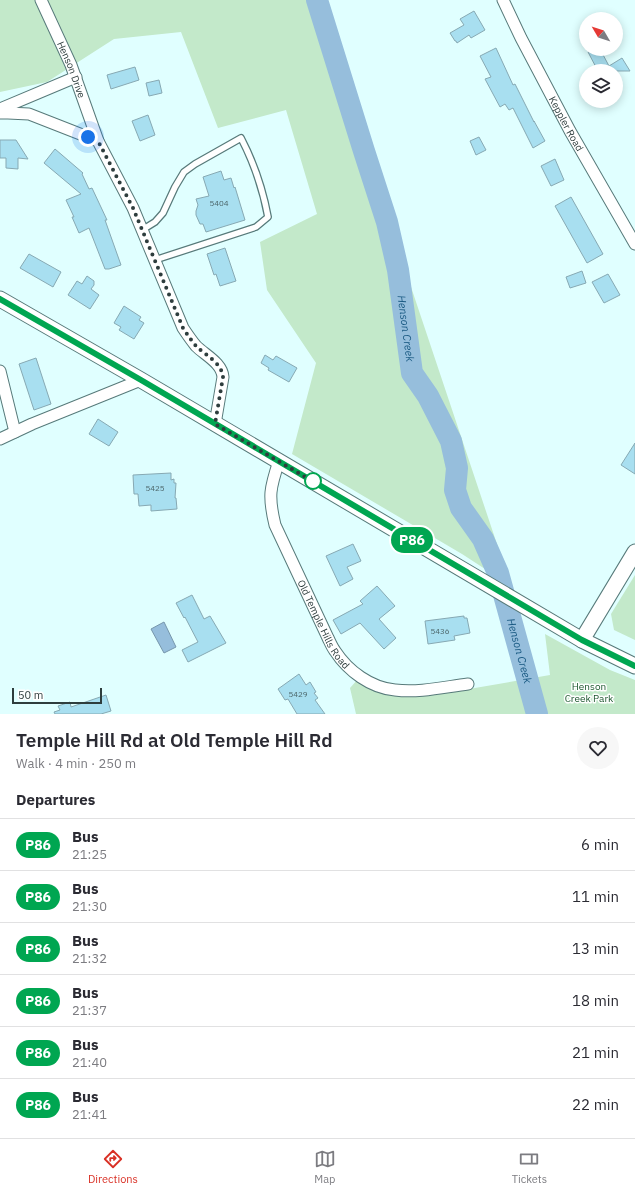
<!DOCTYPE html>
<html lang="en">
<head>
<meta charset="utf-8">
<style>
	:root { --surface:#fff; --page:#f7f7f7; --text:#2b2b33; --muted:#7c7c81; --line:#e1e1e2; --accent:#d93025 }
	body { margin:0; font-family:"IBM Plex Sans",sans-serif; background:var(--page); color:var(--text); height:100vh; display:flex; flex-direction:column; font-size:15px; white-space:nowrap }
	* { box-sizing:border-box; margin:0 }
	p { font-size:13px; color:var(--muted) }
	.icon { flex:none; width:22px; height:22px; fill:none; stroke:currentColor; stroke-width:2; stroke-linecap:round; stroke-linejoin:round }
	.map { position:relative; height:714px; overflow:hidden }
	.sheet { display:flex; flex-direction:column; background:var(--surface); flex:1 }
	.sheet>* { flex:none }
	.badge { padding:0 8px; border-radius:13px; font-size:14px; line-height:26px }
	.needle { width:26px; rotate:309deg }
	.controls { position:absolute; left:579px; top:12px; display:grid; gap:8px }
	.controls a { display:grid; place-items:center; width:44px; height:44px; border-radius:50%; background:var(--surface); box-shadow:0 2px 10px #0003; font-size:20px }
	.scale { position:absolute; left:12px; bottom:10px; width:90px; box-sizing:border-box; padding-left:4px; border:2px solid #2e3d3d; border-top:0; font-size:11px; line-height:14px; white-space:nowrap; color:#2e3d3d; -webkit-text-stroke:3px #fff; paint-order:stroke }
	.you { position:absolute; width:20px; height:20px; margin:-10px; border:3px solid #fff; border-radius:50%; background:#1a73e8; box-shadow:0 0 0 6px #1a73e833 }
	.map>.badge { position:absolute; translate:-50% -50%; box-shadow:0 0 0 2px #fff }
	h2 { padding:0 16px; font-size:15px; line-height:36px }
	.round { display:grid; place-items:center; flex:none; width:42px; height:42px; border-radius:21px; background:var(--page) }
	.overview { display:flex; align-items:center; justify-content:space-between; height:68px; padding:0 16px }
	h1 { font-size:19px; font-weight:600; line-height:30px }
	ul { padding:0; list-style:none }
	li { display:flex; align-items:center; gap:12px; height:52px; padding:0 16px; border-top:1px solid var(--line) }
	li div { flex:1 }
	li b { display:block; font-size:15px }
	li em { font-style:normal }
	li .badge { min-width:44px; font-weight:700; text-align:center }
	.tab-bar { display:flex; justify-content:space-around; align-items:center; height:56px; border-top:1px solid var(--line); background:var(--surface); font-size:11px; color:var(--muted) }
	.tab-bar a { display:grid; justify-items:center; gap:2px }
	.tab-bar .current { color:var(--accent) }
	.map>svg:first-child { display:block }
	.green { fill:#c3e9ca }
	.water { fill:#96bedc; stroke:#7797ac }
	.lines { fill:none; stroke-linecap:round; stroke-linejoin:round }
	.river { stroke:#96bedc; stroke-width:22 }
	.building { fill:#a8dff0; stroke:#87a9b3 }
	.lane-casing { stroke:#577a7a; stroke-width:8 }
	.street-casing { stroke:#577a7a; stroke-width:13 }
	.secondary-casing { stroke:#577a7a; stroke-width:17 }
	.lane { stroke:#fff; stroke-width:5.5 }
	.street { stroke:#fff; stroke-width:11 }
	.secondary { stroke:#fff; stroke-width:15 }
	.line-casing { stroke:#fff; stroke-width:9 }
	.line { stroke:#00a651; stroke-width:6 }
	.walk { stroke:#2e3d3d; stroke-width:4; stroke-dasharray:0 7.2 }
	.stop-dot { fill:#fff; stroke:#00a651; stroke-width:2 }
	.labels { text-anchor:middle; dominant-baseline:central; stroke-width:3; stroke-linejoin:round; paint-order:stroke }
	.number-label { font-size:8px; fill:#4c666a }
	.street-label { font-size:10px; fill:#2e3d3d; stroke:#fff }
	.park-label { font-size:10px; fill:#1a552c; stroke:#fff }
	.water-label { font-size:11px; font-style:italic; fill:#195982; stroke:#fff }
</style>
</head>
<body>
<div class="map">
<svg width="635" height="714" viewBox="0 0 635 714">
	<rect width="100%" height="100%" fill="#e0ffff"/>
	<g class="green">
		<polygon points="0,0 310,0 404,266 511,586 462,554 292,454 316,363 267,290 260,242 317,214 286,110 218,128 181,32 114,39 47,82 0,92"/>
		<polygon points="635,575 635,640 614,630 611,614"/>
		<polygon points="545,634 610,670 635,680 635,714 356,714 350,688 358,679 434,695 550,675"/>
	</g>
	<polygon class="water" points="164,622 176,647 164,653 151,629"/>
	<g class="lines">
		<path class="river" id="s1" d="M317 0 364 151 387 222 398 270 412 373 428 396 451 441 457 468 455 490 461 508 483 539 498 573 537 714"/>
	</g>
	<g class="building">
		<polygon points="474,11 485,30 471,38 469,35 457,43 456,41 455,41 450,33 464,25 460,19"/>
		<polygon points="496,48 513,85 515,84 534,122 534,121 545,141 533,148 513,108 509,110 505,104 500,107 485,79 491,77 480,56"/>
		<polygon points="594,49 600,49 609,66 622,58 630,71 598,71 588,52"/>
		<polygon points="135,67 139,80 111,89 107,75"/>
		<polygon points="159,80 162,93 149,96 146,83"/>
		<polygon points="148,115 155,135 140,141 132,121"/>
		<polygon points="479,137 486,150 476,155 470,141"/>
		<polygon points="0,140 16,140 28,159 18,158 18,169 6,168 6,158 0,158"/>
		<polygon points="55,149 83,173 82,174 89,189 92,188 107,220 105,220 121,265 109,269 105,269 89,228 79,233 72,217 74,217 66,200 81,194 44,163"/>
		<polygon points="555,159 564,180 551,186 541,166"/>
		<polygon points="221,171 224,180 231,178 234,188 235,187 245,220 206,232 203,224 200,224 196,215 196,211 198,205 196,199 209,196 203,177"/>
		<polygon points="571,197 603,254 587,263 555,206"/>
		<polygon points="225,248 236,281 220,286 216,274 214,275 207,254"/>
		<polygon points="29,254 61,272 53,287 20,268"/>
		<polygon points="582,271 586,283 570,288 566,277"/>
		<polygon points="608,274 620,295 604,303 592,282"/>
		<polygon points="87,276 94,281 94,285 91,289 99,295 90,309 68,295 77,281 82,284"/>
		<polygon points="124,306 141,317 139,320 144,323 134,339 119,330 121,327 114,323"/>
		<polygon points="265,355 273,360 276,356 297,368 289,382 268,370 269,368 261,363"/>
		<polygon points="36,358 51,404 34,410 19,364"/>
		<polygon points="98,419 118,432 109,446 89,434"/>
		<polygon points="635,443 635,474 621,465"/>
		<polygon points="171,473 171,480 174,479 174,483 176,483 175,498 176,498 177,509 151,511 151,505 139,506 138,494 134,494 133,475"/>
		<polygon points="353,544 361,561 347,567 353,579 340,586 326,556"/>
		<polygon points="377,586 395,606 379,619 396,638 384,649 360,623 341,634 333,620 363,604 360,601"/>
		<polygon points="192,595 204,619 210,616 226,643 188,662 182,650 198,642 185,617 184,618 176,603"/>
		<polygon points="464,616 464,618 467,618 470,633 454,636 455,640 428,644 425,621"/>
		<polygon points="299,674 306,685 310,682 316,692 314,693 318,698 315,700 325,714 297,714 288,699 285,700 278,689"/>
		<polygon points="106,695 111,711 101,714 55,714 54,712 60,710 58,706 70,702 71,707"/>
	</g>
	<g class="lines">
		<defs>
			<path id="lane" d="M142 230 155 222 163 213 175 187 184 172 195 164 241 138C254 163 263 190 268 217L256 227 155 260"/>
			<g id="street">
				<path id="s2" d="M41 0 71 65 98 141"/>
				<path id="s3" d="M503 0 521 38 570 131 635 244"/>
				<polyline points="0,109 76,77"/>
				<path d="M0 113H8L29 114 98 141 133 208 183 328C187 334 191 340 196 346 205 355 222 363 223 377L215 424"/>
				<polyline points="0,371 15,432"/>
				<polyline points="0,439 32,424 141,380"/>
				<path id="s4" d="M279 461C270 488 268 496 275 525L328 638C330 642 332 647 335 651 348 671 371 688 395 690 419 693 444 687 468 684"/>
			</g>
			<g id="secondary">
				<polyline points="0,299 141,380 582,640 635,666"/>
				<polyline points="582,640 635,552"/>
			</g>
		</defs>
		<use href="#lane" class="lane-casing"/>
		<use href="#street" class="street-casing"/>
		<use href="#secondary" class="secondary-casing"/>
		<use href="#lane" class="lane"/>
		<use href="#street" class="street"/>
		<use href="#secondary" class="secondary"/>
	</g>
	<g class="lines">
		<defs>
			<polyline id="line" points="0,299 141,380 582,640 635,666"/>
		</defs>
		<use href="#line" class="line-casing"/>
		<use href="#line" class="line"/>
		<path class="walk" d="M88 137 98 141 133 208 183 328C187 334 191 340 196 346 205 355 222 363 223 377L215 424 319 485 313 481"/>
	</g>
	<circle class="stop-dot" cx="313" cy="481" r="8"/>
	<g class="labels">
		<g class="number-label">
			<text x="219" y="203">5404</text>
			<text x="155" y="488">5425</text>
			<text x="440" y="631">5436</text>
			<text x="298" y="694">5429</text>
		</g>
		<g class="street-label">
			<text stroke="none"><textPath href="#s2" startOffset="76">Henson Drive</textPath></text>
			<text stroke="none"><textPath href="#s3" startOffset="139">Keppler Road</textPath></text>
			<text stroke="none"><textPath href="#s4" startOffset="176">Old Temple Hills Road</textPath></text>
		</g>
		<g class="park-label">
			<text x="589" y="686">Henson<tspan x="589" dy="12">Creek Park</tspan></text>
		</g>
		<g class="water-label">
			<text stroke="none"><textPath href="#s1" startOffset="341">Henson Creek</textPath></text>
			<text stroke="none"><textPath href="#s1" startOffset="689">Henson Creek</textPath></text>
		</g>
	</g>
</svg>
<div class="controls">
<a><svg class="needle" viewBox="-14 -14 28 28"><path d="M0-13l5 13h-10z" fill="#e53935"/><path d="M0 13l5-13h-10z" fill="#7c7c81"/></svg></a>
<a><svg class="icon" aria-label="layers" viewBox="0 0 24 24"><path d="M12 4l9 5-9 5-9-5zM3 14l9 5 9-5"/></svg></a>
</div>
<div class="scale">50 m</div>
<div class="you" style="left:88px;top:137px"></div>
<b class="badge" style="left:412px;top:540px;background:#00a651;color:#fff">P86</b>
</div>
<section class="sheet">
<div class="overview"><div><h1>Temple Hill Rd at Old Temple Hill Rd</h1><p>Walk · 4 min · 250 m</p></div><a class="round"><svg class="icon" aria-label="heart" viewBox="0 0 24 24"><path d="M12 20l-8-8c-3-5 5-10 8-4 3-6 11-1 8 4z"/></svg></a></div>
<h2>Departures</h2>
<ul>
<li><span class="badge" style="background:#00a651;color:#fff">P86</span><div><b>Bus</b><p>21:25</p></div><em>6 min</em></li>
<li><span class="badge" style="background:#00a651;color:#fff">P86</span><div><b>Bus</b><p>21:30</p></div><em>11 min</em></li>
<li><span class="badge" style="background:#00a651;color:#fff">P86</span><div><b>Bus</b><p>21:32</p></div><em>13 min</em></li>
<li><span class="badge" style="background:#00a651;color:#fff">P86</span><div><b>Bus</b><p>21:37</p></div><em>18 min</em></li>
<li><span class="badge" style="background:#00a651;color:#fff">P86</span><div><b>Bus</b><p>21:40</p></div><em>21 min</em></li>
<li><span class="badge" style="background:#00a651;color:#fff">P86</span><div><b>Bus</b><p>21:41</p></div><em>22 min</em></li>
</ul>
</section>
<nav class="tab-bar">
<a class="current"><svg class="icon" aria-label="directions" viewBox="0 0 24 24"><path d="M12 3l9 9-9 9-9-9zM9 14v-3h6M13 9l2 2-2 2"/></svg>Directions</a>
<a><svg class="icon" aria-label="map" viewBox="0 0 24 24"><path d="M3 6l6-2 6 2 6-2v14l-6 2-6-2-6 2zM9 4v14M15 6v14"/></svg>Map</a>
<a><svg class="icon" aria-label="tickets" viewBox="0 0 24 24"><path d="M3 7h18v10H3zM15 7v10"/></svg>Tickets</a>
</nav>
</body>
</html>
